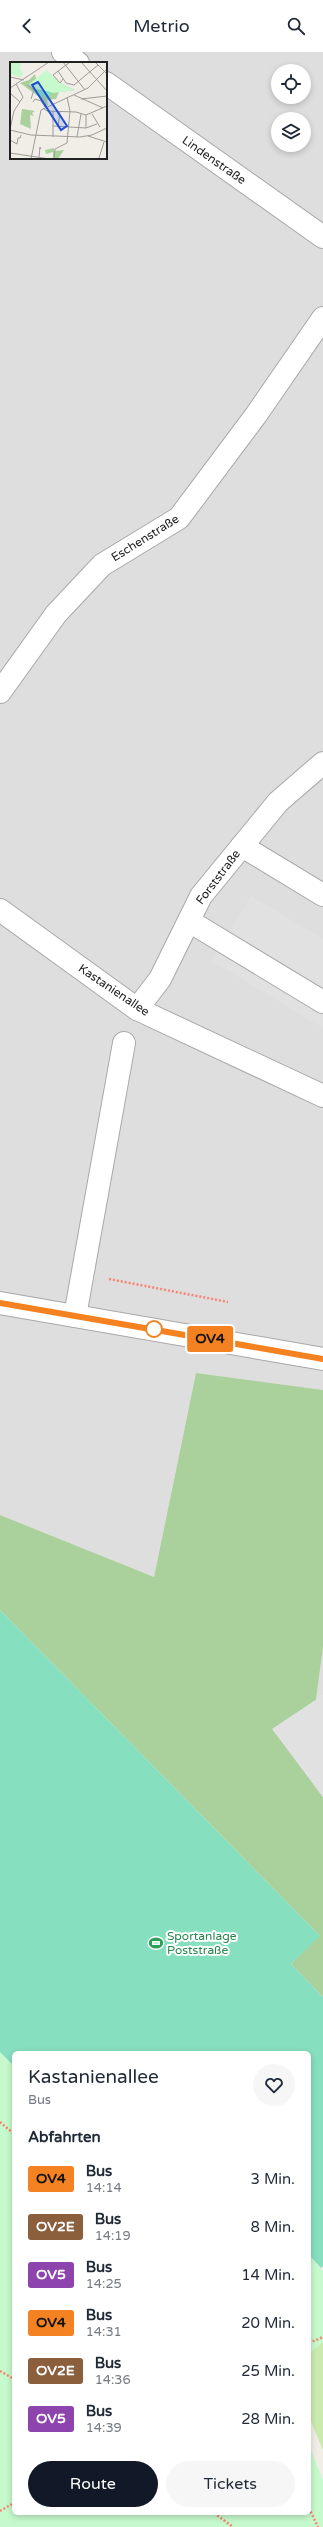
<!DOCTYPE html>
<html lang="de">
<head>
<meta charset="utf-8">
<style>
	:root { --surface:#fff; --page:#f6f6f7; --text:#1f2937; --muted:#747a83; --accent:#111827 }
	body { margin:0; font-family:"Varela Round",sans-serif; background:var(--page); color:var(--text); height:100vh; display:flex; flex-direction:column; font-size:15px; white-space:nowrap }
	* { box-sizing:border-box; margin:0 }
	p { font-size:13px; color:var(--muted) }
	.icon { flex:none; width:22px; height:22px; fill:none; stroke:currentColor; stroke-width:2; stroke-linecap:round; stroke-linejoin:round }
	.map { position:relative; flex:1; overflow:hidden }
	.drawer { position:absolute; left:12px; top:1999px; width:299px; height:464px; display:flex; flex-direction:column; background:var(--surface); border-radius:6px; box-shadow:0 2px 6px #0003 }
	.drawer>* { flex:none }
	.badge { padding:0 8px; border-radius:3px; font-size:14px; line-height:26px }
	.controls { position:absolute; left:271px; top:12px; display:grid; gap:8px }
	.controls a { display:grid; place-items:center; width:40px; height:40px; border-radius:50%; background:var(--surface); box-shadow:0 2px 6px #0003; font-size:20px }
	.map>.badge { position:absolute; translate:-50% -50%; box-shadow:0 0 0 2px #fff }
	h2 { padding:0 16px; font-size:15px; line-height:36px }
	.round { display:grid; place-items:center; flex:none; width:42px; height:42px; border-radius:21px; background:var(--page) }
	.headline { display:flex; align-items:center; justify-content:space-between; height:68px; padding:0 16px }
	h1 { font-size:19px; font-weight:600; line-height:30px }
	.button { display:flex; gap:8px; margin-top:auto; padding:8px 16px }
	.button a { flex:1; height:46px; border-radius:24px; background:var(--accent); color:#fff; font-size:16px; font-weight:600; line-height:46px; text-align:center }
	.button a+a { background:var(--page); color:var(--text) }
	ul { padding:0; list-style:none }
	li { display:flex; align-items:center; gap:12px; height:48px; padding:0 16px }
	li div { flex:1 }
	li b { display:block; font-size:15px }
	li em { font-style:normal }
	li .badge { min-width:44px; font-weight:700; text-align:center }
	header { display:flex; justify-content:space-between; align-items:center; height:52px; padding:0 16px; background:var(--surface); font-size:18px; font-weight:600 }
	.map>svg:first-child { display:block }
	.residential { fill:#dfdede; fill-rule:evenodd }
	.grass { fill:#caeaae }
	.forest { fill:#aad09c }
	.park { fill:#c6f9cc }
	.pitch { fill:#86dfbf }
	.parking { fill:#e1e1e1 }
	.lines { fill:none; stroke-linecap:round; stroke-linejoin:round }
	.minor-casing { stroke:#a8a8a8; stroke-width:24 }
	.path { stroke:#f98370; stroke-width:2.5; stroke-dasharray:2 2; stroke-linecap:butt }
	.minor { stroke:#fff; stroke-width:22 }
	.line-casing { stroke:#fff; stroke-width:9 }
	.line { stroke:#f58220; stroke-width:6 }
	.stop-dot { fill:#fff; stroke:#f58220; stroke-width:2 }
	.labels { text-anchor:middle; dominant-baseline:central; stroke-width:4; stroke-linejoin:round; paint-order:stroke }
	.street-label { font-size:12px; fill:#212121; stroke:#fff }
	.leisure-label { font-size:12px; fill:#27864d; stroke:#fff; text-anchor:start }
	.inset-road { fill:none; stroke:#9e9c98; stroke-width:1 }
	.view { fill:#1d4ed8; fill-opacity:0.15; stroke:#1d4ed8; stroke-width:2 }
	.inset-edge { fill:none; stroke:#212121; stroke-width:2 }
</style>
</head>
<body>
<header><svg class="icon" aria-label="back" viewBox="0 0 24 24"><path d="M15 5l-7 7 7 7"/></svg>Metrio<svg class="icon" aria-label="search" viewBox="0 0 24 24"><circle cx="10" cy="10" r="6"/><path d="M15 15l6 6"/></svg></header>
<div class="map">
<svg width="323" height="2475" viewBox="0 0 323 2475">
	<rect width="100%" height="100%" fill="#f1eee7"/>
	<g class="residential">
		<path d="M0 0H323V1338L196 1321 154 1525 0 1463ZM11 11H106V106H11ZM278 19H304V45H278ZM278 67H304V93H278Z"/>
		<polygon points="323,1595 323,1643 316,1648"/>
	</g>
	<polygon class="grass" points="323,2290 323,2398 309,2365 309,2301"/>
	<polygon class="forest" points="196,1321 323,1338 323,1595 316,1648 273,1677 323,1745 323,1945 291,1912 319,1883 0,1558 0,1463 154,1525"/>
	<g class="park">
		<polygon points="0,2000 14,2015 14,2461 309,2461 309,2393 323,2428 323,2475 0,2475"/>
		<polygon points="309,2203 323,2219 323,2290 309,2301"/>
	</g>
	<polygon class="pitch" points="0,1558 320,1884 291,1912 323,1945 323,2214 321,2216 309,2203 309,2001 14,2001 14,2014 0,2000"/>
	<g class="parking">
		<polygon points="251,844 323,887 323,976 212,909"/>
		<polygon points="323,1643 323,1745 272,1677"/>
	</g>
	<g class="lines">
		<defs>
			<g id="minor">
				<polyline points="63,0 78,11"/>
				<polyline points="106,31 323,185"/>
				<polyline points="0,640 56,562 102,513 179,466 256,363 323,266"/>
				<polyline points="242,794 323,843"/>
				<polyline points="0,858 137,957 323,1044"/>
				<polyline points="189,869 323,950"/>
				<polyline points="137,957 160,927 201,844 278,750 323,711"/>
				<polyline points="0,1251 323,1307"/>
				<polyline points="75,1264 124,991"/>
			</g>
		</defs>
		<use href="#minor" class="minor-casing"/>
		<g class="path">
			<polyline points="109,1227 228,1250"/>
			<polyline points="0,2070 14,2082"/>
			<polyline points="309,2291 323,2285"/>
			<polyline points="0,2319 14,2327"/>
			<polyline points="309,2456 318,2475"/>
			<polyline points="0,2459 14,2451"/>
			<polyline points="214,2461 233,2475"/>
		</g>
		<use href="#minor" class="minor"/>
	</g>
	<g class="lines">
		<defs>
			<polyline id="line" points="0,1251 323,1307"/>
		</defs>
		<use href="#line" class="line-casing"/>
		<use href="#line" class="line"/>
	</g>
	<defs>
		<symbol id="stadium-bare" viewBox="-9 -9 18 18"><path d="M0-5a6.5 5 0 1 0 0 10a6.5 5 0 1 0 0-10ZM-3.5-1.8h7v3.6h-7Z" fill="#2e9e5b" stroke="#fff" stroke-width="2.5" paint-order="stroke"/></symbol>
	</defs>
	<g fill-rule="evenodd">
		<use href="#stadium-bare" x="146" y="1881" width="20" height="20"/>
	</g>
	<circle class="stop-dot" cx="154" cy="1277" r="8"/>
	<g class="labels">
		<g class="street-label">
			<text transform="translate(214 108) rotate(35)">Lindenstraße</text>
			<text transform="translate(145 486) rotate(-32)">Eschenstraße</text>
			<text transform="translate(218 825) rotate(-53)">Forststraße</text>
			<text transform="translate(114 938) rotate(34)">Kastanienallee</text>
		</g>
		<g class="leisure-label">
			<text x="167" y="1884">Sportanlage<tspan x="167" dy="14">Poststraße</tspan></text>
		</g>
	</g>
	<g transform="translate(10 10)">
		<rect width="97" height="97" fill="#f1eee7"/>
		<path d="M25 12 26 17 50 21 65 28 49 30 46 37 37 38 38 43 35 44 32 37 10 21 19 18ZM12 47 25 49 22 51 24 54 20 53 21 67 10 62ZM44 86V89L54 88 48 97H43V90L36 92 35 88Z" fill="#aad09c"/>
		<path d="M0 0H11L10 7 13 11 11 15 0 12ZM37 8 50 21 65 28 44 31 24 27 19 22Z" fill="#c6f9cc"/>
		<path d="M27 27 41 30 39 36 25 32Z" fill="#86dfbf"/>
		<path class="inset-road" d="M53 0 75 28M71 0 97 29M85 0 97 12M48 9 56 21 64 23 88 3M0 15 14 18M53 17 50 21 43 13 60 0M17 23 24 28 21 37M0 26 39 0M0 31 10 40M64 33 93 46M71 37 97 34M23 40 25 37 31 39 35 45M33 46 37 49 66 50 76 53 97 44M82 52 90 65M76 53V66M43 64 76 66 87 62M48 65 50 49M0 67 4 49 13 35 6 22M0 68 21 73 70 75 82 73 97 66M78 74 97 80M43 75V49M67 75 71 52M0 78 7 82 8 76H10L11 73M0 91 40 97M29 95 30 85 31 87M89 96 94 80M21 97 31 48 78 26 97 7M44 97 45 87 57 81 60 49 57 35"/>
		<path class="view" d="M28 20 57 64 51 68 22 23Z"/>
		<rect width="97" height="97" class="inset-edge"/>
	</g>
</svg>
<div class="controls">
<a><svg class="icon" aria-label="locate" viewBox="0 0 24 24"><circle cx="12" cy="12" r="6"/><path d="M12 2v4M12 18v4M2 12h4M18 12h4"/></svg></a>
<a><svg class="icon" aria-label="layers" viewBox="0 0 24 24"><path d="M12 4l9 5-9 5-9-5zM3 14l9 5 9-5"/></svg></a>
</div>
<b class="badge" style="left:210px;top:1287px;background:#f58220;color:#111">OV4</b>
<section class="drawer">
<div class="headline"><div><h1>Kastanienallee</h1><p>Bus</p></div><a class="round"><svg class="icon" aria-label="heart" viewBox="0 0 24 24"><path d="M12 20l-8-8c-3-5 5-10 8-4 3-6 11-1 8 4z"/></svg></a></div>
<h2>Abfahrten</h2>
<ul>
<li><span class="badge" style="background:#f58220;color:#111">OV4</span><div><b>Bus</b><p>14:14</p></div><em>3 Min.</em></li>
<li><span class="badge" style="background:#8b5e3c;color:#fff">OV2E</span><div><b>Bus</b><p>14:19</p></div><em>8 Min.</em></li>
<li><span class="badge" style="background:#8e44ad;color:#fff">OV5</span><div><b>Bus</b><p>14:25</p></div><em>14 Min.</em></li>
<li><span class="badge" style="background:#f58220;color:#111">OV4</span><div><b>Bus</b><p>14:31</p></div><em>20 Min.</em></li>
<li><span class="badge" style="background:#8b5e3c;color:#fff">OV2E</span><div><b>Bus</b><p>14:36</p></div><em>25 Min.</em></li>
<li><span class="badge" style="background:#8e44ad;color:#fff">OV5</span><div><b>Bus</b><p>14:39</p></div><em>28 Min.</em></li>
</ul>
<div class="button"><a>Route</a><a>Tickets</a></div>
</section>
</div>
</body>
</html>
